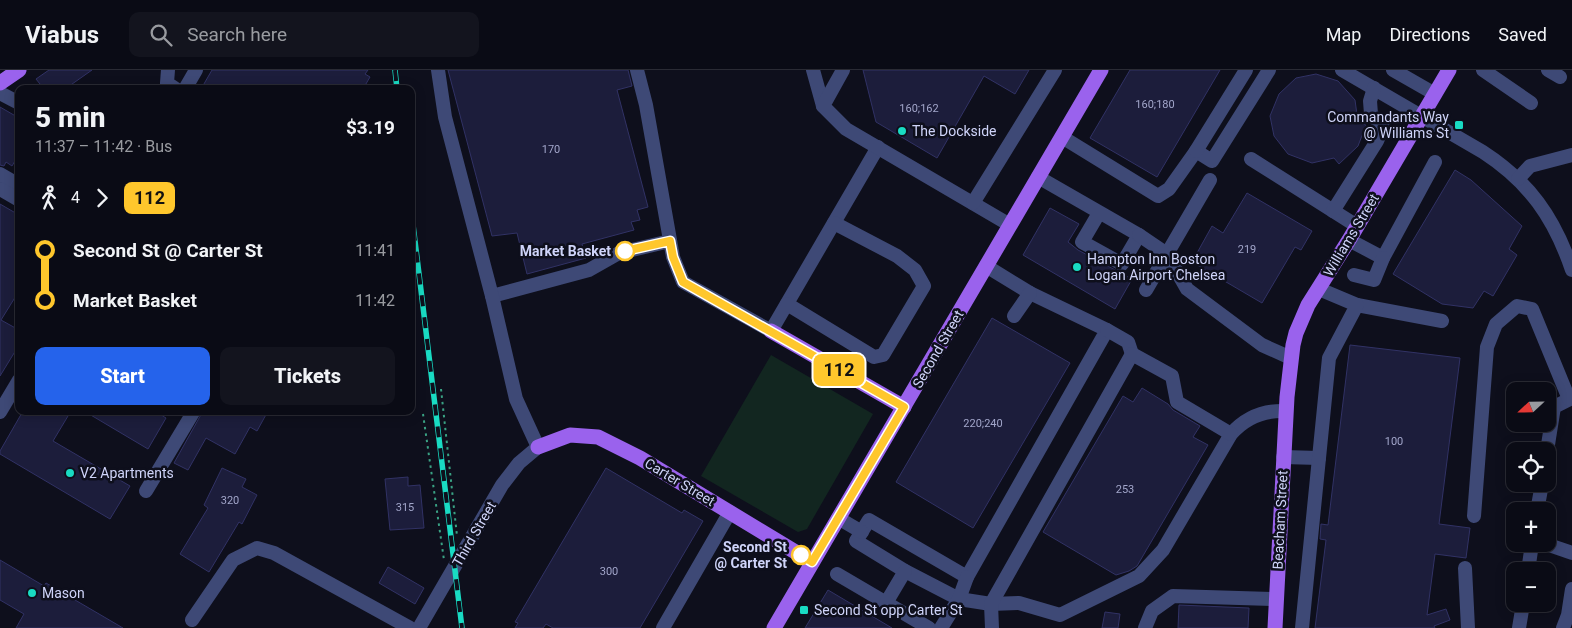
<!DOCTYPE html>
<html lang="en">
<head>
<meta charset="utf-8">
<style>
	:root { --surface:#0a0b15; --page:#13141e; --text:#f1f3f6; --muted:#999ba0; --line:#2a2b34; --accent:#2563eb }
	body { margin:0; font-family:Roboto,sans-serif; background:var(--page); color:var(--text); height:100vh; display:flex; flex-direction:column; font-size:19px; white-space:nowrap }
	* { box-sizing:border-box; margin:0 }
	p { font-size:16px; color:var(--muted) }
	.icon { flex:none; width:28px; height:28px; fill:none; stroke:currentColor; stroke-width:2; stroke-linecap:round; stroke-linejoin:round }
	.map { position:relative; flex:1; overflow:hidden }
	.details { position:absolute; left:15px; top:15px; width:400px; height:330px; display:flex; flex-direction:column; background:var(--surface); border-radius:10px; box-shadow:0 2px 12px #0003,0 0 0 1px var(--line) }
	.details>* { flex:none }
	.badge { padding:0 10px; border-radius:8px; font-size:18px; line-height:32px }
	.needle { width:32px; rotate:248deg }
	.buttons { position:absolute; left:1506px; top:312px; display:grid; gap:10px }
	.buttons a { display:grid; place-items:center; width:50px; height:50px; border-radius:10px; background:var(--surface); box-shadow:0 2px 12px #0003,0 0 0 1px var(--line); font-size:25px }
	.map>.badge { position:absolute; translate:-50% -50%; box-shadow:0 0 0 2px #fff }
	.legs { display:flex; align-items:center; gap:8px; height:55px; padding:0 20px; font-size:16px }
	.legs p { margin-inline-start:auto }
	.head { display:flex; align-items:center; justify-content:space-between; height:85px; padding:0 20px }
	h1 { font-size:28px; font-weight:800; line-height:38px }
	.cta { display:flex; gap:10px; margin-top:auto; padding:10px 20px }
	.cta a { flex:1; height:58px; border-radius:10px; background:var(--accent); color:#fff; font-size:20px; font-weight:800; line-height:58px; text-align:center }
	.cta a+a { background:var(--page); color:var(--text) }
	ul { padding:0 20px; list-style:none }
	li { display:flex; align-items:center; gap:18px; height:50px; font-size:19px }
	li i { display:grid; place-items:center; width:8px; height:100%; margin:0 6px; background:currentColor }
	li i::after { content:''; width:12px; height:12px; margin:-6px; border:4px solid; border-radius:50%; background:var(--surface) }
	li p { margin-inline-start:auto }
	li:first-child i { background:linear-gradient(#0000 50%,currentColor 0) }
	li:last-child i { background:linear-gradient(currentColor 50%,#0000 0) }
	header { display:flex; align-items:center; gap:30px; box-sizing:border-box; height:70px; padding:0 25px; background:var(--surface); border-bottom:1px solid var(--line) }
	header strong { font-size:24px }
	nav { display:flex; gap:28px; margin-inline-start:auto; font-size:18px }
	.search { width:350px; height:45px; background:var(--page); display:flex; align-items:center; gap:12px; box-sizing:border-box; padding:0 18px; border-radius:10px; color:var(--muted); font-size:19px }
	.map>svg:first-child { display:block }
	.green { fill:#122620 }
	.building { fill:#1c1d3b; stroke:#313265 }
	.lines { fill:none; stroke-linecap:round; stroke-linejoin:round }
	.path { stroke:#3aa284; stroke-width:2; stroke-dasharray:2.5 4; stroke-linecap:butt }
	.minor { stroke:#3e4976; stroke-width:14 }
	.major { stroke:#9a62ed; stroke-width:15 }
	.rail-casing { stroke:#19dbc3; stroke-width:5.5 }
	.rail { stroke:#0e0f1c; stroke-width:4; stroke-dasharray:11; stroke-linecap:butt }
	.line-1-casing { stroke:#fff; stroke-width:11 }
	.line-1 { stroke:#ffc72c; stroke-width:8 }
	.poi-dot { fill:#19dbc3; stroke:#0e0f1c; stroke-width:2 }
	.stop-1-dot { fill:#fff; stroke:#ffc72c; stroke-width:2.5 }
	.labels { text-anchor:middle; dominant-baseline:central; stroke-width:5; stroke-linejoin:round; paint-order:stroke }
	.number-label { font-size:11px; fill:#a2a6ca }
	.poi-label { font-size:14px; fill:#cfd4f9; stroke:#0e0f1c; text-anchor:start }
	.street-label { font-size:14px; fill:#cfd4f9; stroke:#0e0f1c }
	.stop-label { font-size:14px; font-weight:bold; fill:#cfd4f9; stroke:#0e0f1c; text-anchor:end }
</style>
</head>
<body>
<header>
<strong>Viabus</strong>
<div class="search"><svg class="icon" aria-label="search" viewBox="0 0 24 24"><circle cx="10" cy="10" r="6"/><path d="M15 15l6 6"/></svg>Search here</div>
<nav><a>Map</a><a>Directions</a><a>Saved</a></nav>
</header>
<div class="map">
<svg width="1572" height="558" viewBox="0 0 1572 558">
	<rect width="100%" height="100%" fill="#0e0f1c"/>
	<polygon class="green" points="771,285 873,344 807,459 798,462 701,406"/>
	<g class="building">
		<polygon points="49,0 92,0 65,19 44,19 36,9"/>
		<polygon points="212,0 368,0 365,4 370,7 363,19 201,19"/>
		<polygon points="448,0 628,0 632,16 617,20 648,137 637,140 640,150 631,152 634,160 582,174 586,188 527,204 517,163 492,166"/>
		<polygon points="863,0 1029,0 1015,24 984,6 937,88 876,52"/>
		<polygon points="1130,0 1220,0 1157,107 1090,68"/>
		<polygon points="1316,4 1338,11 1355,30 1358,52 1366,55 1358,76 1339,94 1334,88 1312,93 1288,84 1274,66 1270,46 1279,24 1296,8"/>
		<polygon points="0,37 19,48 19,84 12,96 6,92 4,96 0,95"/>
		<polygon points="1455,100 1471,110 1522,156 1509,179 1517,185 1493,226 1484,221 1473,238 1442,234 1393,204"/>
		<polygon points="1247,123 1312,161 1301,180 1295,177 1262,233 1192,192 1212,156 1223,163"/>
		<polygon points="0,134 19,145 19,221 1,250 19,260 19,275 0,306"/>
		<polygon points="1050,138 1079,154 1068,172 1078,180 1132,209 1115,239 1023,185"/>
		<polygon points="992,248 1070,293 973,458 896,412"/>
		<polygon points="1350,275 1460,288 1439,454 1470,458 1466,488 1435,484 1427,545 1446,539 1450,550 1434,556 1435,558 1315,558 1326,470 1320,469 1321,454 1328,455"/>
		<polygon points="1142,318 1168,334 1173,340 1200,356 1193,367 1208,375 1137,496 1129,501 1116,505 1043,462 1123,326 1133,332"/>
		<polygon points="23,341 71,341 53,371 130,416 110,449 0,384 0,381"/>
		<polygon points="84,341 155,341 166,348 148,379"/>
		<polygon points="203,341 268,341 257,361 250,357 235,384 206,368 188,400 174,393"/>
		<polygon points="222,398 246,409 242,417 257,425 242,454 239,452 209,502 180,484 208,438 204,435"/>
		<polygon points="606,398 682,443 684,440 703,451 640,558 553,558 546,554 543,558 515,558 518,553 515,552"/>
		<polygon points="408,407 408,416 420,415 424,458 390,460 385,409"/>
		<polygon points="0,490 44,516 46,513 123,558 16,558 24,544 0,530"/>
		<polygon points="388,497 424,518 415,534 379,513"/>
		<polygon points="828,520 892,558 805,558"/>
		<polygon points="1179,535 1249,538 1248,558 1178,558"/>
		<polygon points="1105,542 1120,544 1118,558 1102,558"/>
	</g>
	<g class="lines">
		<g class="path">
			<polyline points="441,319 457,466"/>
			<polyline points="423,344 444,490"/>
		</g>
		<g class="minor">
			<polyline points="168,0 167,13 176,19"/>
			<polyline points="637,0 646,35 673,187 683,212 771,261 878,77"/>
			<polyline points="813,0 823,36"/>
			<polyline points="843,0 823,36 846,59 1010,155"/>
			<path d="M1342 0 1483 82C1529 112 1554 147 1572 200"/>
			<polyline points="1393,0 1435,24"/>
			<polyline points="1483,0 1531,33"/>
			<polyline points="1548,0 1560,7"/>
			<polyline points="185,19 196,0"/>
			<polyline points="0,23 19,33"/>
			<polyline points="1062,67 1158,126 1169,119 1196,81 1212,91 1269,0"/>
			<polyline points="1196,81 1246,0"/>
			<polyline points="1251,89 1357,156"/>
			<polyline points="0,104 19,115"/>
			<polyline points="1038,107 1139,165 1122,194 1082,172 1099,143"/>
			<polyline points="1518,109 1530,96 1572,85"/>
			<polyline points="0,119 19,130"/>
			<polyline points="973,133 1055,0"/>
			<polyline points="1333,141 1377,71 1383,57 1371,44 1370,31 1374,18"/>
			<polyline points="1139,165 1167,184 1187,219 1262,275 1291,288"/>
			<polyline points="1349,170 1383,188 1435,92"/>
			<path d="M986 196 1030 223 1107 260 967 507 869 450 856 471 905 501 959 529 991 534 1019 533 1060 545 1139 506 1163 480 1231 364C1245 348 1264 340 1286 341"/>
			<polyline points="1354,205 1374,210 1383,188"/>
			<polyline points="1146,220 1210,110"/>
			<polyline points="492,226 589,200 619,183 670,171"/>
			<polyline points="787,234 874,287 883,285 924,216 915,200 897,186 834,153"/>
			<polyline points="1357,235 1442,251"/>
			<polyline points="1014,246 1030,223"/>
			<polyline points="1107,260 1128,272 1132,284"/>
			<polyline points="0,342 19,310"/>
			<polyline points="1547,381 1554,337 1572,328"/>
			<polyline points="1283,387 1319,388"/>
			<polyline points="146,421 194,341"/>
			<polyline points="1537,441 1542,414"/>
			<polyline points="1474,446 1487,277 1496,254 1517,236 1532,239 1569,329"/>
			<polyline points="838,448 862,462"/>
			<polyline points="1546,474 1572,483"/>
			<polyline points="1465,498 1468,558"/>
			<polyline points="1528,501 1532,474"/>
			<polyline points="837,504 929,558"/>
			<polyline points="886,533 905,501"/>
			<polyline points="192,550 233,490 257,478 274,483 410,558"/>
			<polyline points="419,558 502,415 519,393 538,377 516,329 492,226 445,47 438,0"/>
			<polyline points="663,558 730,442"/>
			<polyline points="941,558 959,529 967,507"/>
			<polyline points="992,558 991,534 1132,284 1172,306 1177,332 1231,364"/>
			<polyline points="1145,558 1152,541 1173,526 1276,529"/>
			<polyline points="1302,558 1329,288 1357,235 1319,219"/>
			<polyline points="1519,558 1523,534"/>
			<polyline points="1563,558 1568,545 1572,519"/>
		</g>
		<g class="major">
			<polyline points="0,13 19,0"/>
			<polyline points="771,261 904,337"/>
			<polyline points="538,377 570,365 598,367 640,388 812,492"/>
			<polyline points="774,558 1101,0"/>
			<polyline points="1275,558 1287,327 1293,275 1296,263 1308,235 1349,170 1449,0"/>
		</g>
		<defs>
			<g id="rail">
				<polyline points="395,0 397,19"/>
				<polyline points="411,138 462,558"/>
			</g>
		</defs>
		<use href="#rail" class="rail-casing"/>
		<use href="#rail" class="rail"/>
	</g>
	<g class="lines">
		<defs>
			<polyline id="line-1" points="625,181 670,171 673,187 683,212 904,337 812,492 801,485"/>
		</defs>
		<use href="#line-1" class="line-1-casing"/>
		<use href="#line-1" class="line-1"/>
	</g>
	<g class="poi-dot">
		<rect x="1454" y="50" width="10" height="10" rx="2.5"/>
		<circle cx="902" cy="61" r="5"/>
		<circle cx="1077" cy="197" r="5"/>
		<circle cx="70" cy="403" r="5"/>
		<circle cx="32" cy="523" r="5"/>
		<rect x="799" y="535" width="10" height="10" rx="2.5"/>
	</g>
	<g class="stop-1-dot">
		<circle cx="625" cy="181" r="9"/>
		<circle cx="801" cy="485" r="9"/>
	</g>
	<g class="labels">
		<g class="number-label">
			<text x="1155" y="34">160;180</text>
			<text x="919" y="38">160;162</text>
			<text x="551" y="79">170</text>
			<text x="1247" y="179">219</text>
			<text x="983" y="353">220;240</text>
			<text x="1394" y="371">100</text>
			<text x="1125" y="419">253</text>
			<text x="230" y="430">320</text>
			<text x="405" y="437">315</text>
			<text x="609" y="501">300</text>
		</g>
		<g class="poi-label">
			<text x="1449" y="47" text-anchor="end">Commandants Way<tspan x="1449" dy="16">@ Williams St</tspan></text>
			<text x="912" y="61">The Dockside</text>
			<text x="1087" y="189">Hampton Inn Boston<tspan x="1087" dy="16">Logan Airport Chelsea</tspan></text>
			<text x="80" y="403">V2 Apartments</text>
			<text x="42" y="523">Mason</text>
			<text x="814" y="540">Second St opp Carter St</text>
		</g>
		<g class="street-label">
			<text transform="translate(1351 165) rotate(-59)">Williams Street</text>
			<text transform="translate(938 279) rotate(-60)">Second Street</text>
			<text transform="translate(680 412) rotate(31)">Carter Street</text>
			<text transform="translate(1280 450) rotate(-87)">Beacham Street</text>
			<text transform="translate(474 464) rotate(-60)">Third Street</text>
		</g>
		<g class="stop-label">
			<text x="611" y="181">Market Basket</text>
			<text x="787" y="477">Second St<tspan x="787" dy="16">@ Carter St</tspan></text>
		</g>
	</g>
</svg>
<div class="buttons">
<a><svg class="needle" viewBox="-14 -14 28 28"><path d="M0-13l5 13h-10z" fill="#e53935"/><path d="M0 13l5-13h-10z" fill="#999ba0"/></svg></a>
<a><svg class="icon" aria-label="locate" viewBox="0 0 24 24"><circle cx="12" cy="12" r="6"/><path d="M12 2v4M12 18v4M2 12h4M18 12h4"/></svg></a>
<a>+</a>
<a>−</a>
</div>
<b class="badge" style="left:839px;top:300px;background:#ffc72c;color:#111">112</b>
<section class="details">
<div class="head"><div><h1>5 min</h1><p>11:37 – 11:42 · Bus</p></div><b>$3.19</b></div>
<div class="legs"><svg class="icon" aria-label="walk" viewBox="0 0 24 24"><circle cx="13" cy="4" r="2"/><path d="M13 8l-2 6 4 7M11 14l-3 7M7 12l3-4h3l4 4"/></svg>4<svg class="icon" aria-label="forward" viewBox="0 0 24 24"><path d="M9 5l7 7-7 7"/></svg><b class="badge" style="background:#ffc72c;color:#111">112</b></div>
<ul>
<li><i style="color:#ffc72c"></i><b>Second St @ Carter St</b><p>11:41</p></li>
<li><i style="color:#ffc72c"></i><b>Market Basket</b><p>11:42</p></li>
</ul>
<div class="cta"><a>Start</a><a>Tickets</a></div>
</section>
</div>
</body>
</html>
